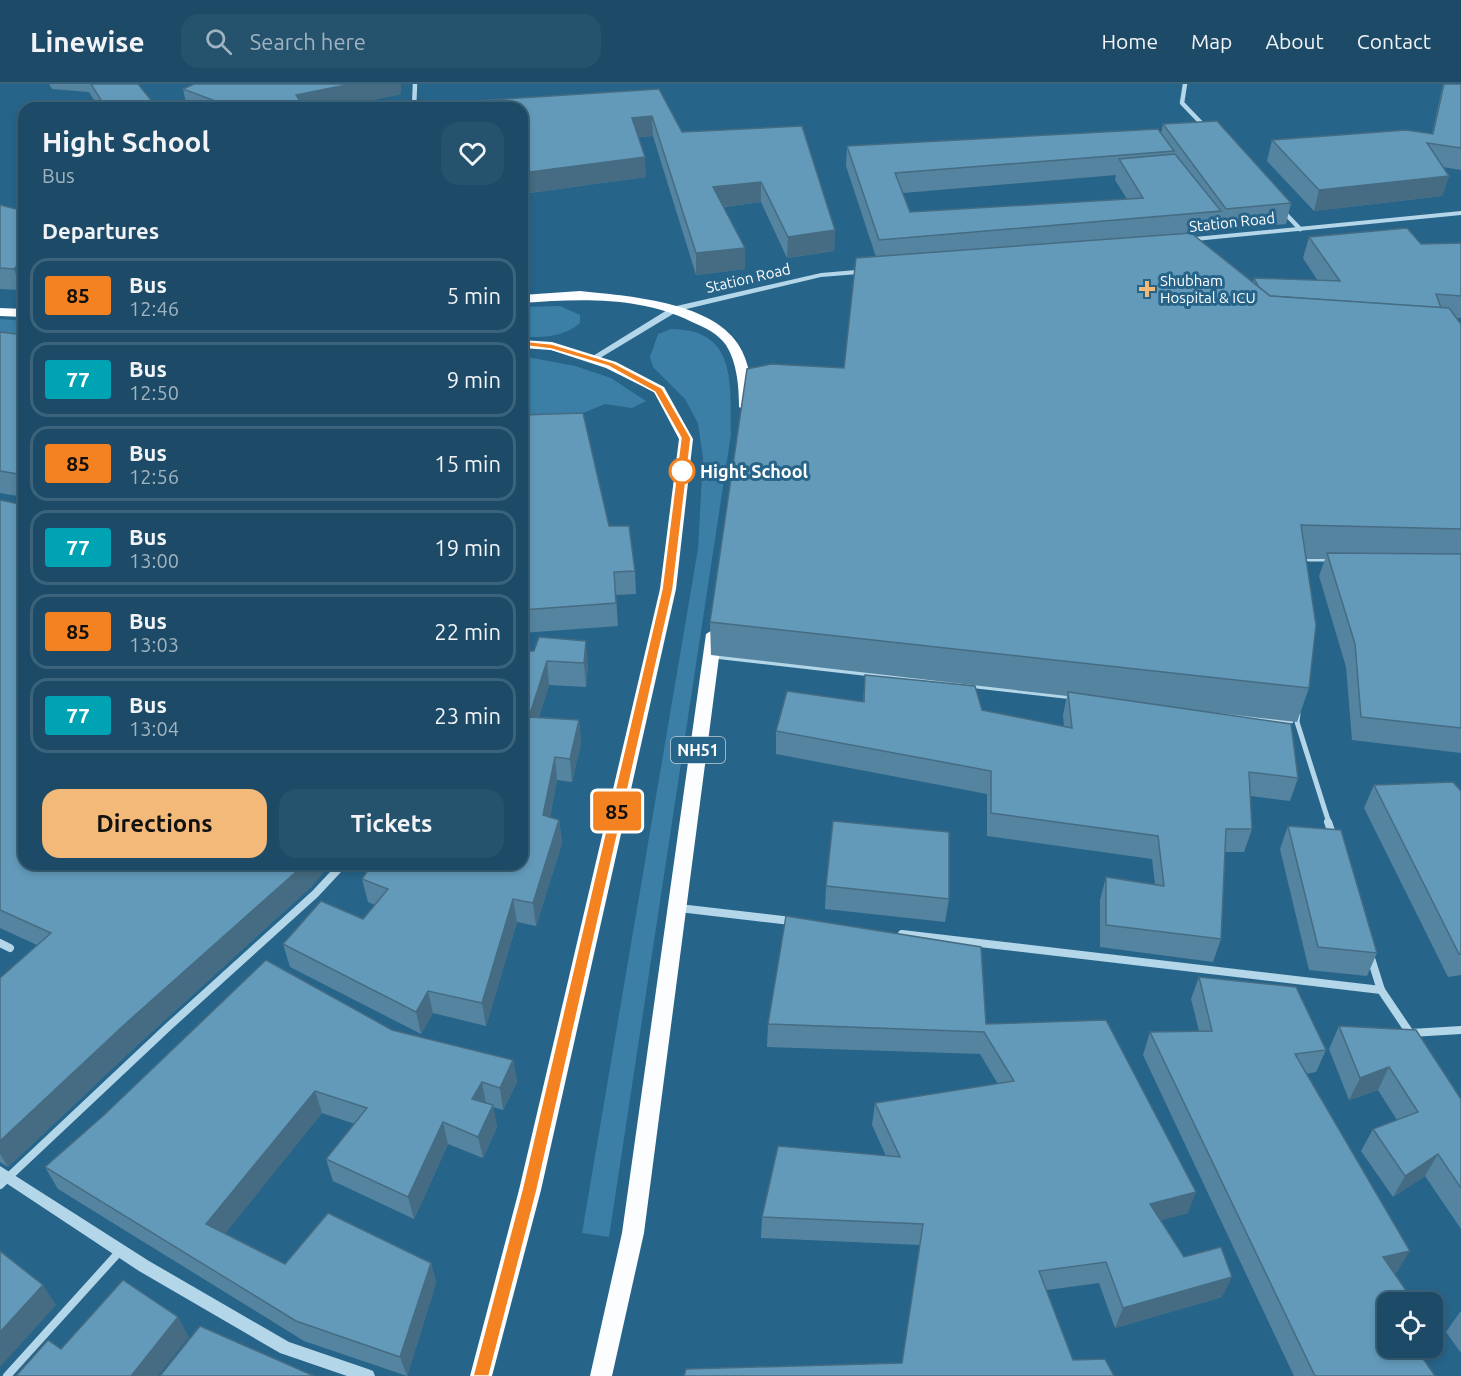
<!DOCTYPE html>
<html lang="en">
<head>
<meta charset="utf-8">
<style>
	:root { --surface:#1d4b67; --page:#25526d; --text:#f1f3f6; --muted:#a0b3c0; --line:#3b637b; --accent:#f2b979 }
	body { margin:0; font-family:Ubuntu,sans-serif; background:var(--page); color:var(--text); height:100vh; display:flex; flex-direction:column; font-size:22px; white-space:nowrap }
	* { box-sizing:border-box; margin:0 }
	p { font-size:20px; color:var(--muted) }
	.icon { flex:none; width:33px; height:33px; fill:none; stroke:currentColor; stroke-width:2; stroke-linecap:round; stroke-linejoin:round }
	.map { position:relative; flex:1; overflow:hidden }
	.panel { position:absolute; left:18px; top:18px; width:510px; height:768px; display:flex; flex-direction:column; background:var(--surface); border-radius:18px; box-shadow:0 3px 9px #0003,0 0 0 2px var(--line) }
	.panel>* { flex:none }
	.badge { padding:0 12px; border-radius:4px; font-size:21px; line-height:39px }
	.controls { position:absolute; left:1377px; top:1208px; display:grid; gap:12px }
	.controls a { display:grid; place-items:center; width:66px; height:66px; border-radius:12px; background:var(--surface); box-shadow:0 3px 9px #0003,0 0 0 2px var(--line); font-size:30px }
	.map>.badge { position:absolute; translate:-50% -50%; box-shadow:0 0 0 3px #fff }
	h2 { padding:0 24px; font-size:22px; line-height:54px }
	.round { display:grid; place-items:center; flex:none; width:63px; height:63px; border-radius:18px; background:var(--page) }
	.overview { display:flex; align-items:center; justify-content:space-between; height:102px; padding:0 24px }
	h1 { font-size:28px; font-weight:700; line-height:45px }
	.action { display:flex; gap:12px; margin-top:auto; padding:12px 24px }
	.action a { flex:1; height:69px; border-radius:18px; background:var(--accent); color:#111; font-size:24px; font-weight:700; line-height:69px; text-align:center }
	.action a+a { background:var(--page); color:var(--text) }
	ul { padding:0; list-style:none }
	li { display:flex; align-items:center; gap:18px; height:75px; margin:0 12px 9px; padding:0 12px; border:3px solid var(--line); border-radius:18px }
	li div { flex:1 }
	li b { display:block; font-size:22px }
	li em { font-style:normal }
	li .badge { min-width:66px; font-weight:700; text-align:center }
	header { display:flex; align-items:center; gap:36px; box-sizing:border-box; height:84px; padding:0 30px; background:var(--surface); border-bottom:2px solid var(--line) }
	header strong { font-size:28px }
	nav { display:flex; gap:33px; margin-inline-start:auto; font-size:21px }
	.search { width:420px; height:54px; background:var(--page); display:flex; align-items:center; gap:15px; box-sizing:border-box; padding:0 21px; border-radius:18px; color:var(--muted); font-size:22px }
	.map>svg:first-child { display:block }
	.green { fill:#3b7fa6 }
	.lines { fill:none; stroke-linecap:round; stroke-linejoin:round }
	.minor-far2 { stroke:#b4d6e9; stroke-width:4.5 }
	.minor-far1 { stroke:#b4d6e9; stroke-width:5 }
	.minor { stroke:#b4d6e9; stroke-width:8 }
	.tertiary { fill:#b4d6e9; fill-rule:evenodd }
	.trunk { fill:#fbfdfe; fill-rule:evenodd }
	.wall { fill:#5584a0; fill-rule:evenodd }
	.shaded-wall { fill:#456c82 }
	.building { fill:#639aba; stroke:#456c82; stroke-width:1.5 }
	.line { fill:#f58220; stroke:#fff; stroke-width:1.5 }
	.poi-dot { fill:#f2b979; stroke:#276489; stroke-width:2 }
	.stop-dot { fill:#fff; stroke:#f58220; stroke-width:3 }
	.labels { text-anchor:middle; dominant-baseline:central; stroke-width:6; stroke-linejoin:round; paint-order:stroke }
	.far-street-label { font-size:15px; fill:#fff; stroke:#276489 }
	.far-poi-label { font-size:15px; fill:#fff; stroke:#276489; text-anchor:start }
	.shield { fill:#276489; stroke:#bed0dc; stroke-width:1.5 }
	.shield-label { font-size:16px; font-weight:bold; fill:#fff }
	.stop-label { font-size:18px; font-weight:bold; fill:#fff; stroke:#276489; text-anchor:start }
</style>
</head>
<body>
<header>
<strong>Linewise</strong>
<div class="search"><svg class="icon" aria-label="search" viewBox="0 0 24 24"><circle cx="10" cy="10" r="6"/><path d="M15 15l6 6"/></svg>Search here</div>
<nav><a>Home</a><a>Map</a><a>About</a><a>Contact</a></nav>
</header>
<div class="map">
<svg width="1461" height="1292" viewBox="0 0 1461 1292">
	<rect width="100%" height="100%" fill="#276489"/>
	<g class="green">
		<path d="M560 222 580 231V239C562 254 544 253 522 253V223Z"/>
		<polygon points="0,235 24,237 24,271 0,268"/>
		<path d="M671 245C738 245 730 301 731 350L609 1153 582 1149 698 465 703 374 698 339 685 315 653 283 650 273 658 250Z"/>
		<polygon points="522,272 575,282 611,294 646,317 632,324 605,320 522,354"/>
	</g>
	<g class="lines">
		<g class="minor-far2">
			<polyline points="1185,0 1182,19 1206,44"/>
			<polyline points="414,24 415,0"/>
			<polyline points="1282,126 1300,145"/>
		</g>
		<g class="minor-far1">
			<polyline points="1309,475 1331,475"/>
			<polyline points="714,572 1073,613"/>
			<polyline points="1185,625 1291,637"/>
			<polyline points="1298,630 1297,638 1329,739"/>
		</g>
		<g class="minor">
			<polyline points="1328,738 1333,752"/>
			<polyline points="679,824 791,837"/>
			<polyline points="902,850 1381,906"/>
			<polyline points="0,859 10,864"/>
			<polyline points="1370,871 1381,906 1412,952"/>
			<polyline points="1411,949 1461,946"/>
			<polyline points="0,1101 168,943 315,810 343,780"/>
			<polyline points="7,1292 120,1167"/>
		</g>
		<g class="tertiary">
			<polygon points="1461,127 1461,131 1185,158 1181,156 1185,154"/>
			<polygon points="868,185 871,185 871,189 821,193 678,227 595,277 589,277 588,275 672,223 821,189"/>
			<polygon points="0,1082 149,1177 289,1258 368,1285 373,1287 375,1292 347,1292 280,1269 139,1187 0,1095"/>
		</g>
		<g class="trunk">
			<path d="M580 207C627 212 710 217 738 260 750 278 752 302 753 323L746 327 739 323C739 303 737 278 726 261 717 249 706 244 692 238 639 212 580 215 522 219V211Z"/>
			<polygon points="0,224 24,225 24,233 0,232"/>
			<polygon points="522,256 552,258 616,278 664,303 693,355 676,505 541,1106 492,1292 470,1292 519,1106 660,505 679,355 654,308 606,284 551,266 522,264"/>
			<polygon points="714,545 722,550 644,1149 612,1292 590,1292 622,1149 706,550"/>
		</g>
	</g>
	<g class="wall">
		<polygon points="49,0 138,0 155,21 164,24 99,24 89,8 52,5"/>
		<polygon points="1443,0 1461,0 1461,86 1443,83 1449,92 1442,112 1314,127 1267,77 1272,56 1432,50"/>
		<polygon points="183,5 401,10 334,24 187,24"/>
		<polygon points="659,5 682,48 835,146 834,167 787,174 761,118 724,123 745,185 696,191 653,52 639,53 646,93 522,110 522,24"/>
		<path d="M1163 40 1291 119 1286 140 1222 146 1218 140 1216 148 1193 150 1253 198 1254 194 1318 197 1303 174 1309 153 1421 160 1461 159V234H1456L1461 240V669L1352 656 1346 583 1319 492 1325 475H1306L1309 604 1297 638 1191 626 1298 694 1290 717 1250 712 1252 745 1244 768H1225L1221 855 1213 878 1100 863V816L1106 793 1155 800 1152 775 987 752V710L776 670V647L863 618 865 591 982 626 1064 643 1063 631 1067 612 711 571 710 538 844 284 876 173 846 82 847 62 1161 50ZM1116 91 1115 96 1127 115 910 128 903 109Z"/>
		<polygon points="0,121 24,127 24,203 21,206 0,205"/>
		<polygon points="0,248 24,251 24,413 0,409"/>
		<polygon points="522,331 609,442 635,487 636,510 616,511 618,542 522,549"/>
		<polygon points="0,416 24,780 312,802 134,964 8,1083 0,1078 0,894 37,861 0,844"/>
		<polygon points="534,567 588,580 586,603 549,601 539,633 579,636 581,659 572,698 557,696 550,733 559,736 562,759 536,842 517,838 486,942 433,929 421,950 290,883 283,860 363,835 375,821 368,818 362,795 522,780"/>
		<polygon points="1374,701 1461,707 1461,891 1448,893 1364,724"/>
		<polygon points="1288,742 1377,869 1367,892 1309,886 1280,765"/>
		<polygon points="826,802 949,815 945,838 825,825"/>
		<polygon points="1199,893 1326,966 1316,988 1306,990 1397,1188 1394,1189 1388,1263 1435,1292 1294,1292 1143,971 1150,948 1199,947 1191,915"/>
		<polygon points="768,940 986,940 1188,1129 1161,1136 1184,1173 1222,1213 1115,1244 1099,1199 1047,1206 902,1279 920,1161 761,1154 762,1133 886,1072 872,1041 875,1019 998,1000 980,970 767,963"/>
		<polygon points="1339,942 1461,1015 1461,1145 1425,1092 1393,1113 1361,1067 1373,1045 1397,1036 1378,1006 1349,1016 1329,965"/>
		<polygon points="392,946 513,976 517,998 503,1026 493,1023 497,1043 483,1074 448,1060 414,1135 333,1097 326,1075 355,1040 322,1029 225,1149 285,1180 431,1179 436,1199 407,1292 304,1257 58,1105 45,1083"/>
		<polygon points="1460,1228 1461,1228 1461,1269 1446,1248"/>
	</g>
	<g class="shaded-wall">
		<polygon points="351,0 401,0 401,10 334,24 298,24 296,11"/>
		<polygon points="652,32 653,52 633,54 632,34"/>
		<polygon points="645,73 646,93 522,110 522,89"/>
		<polygon points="1449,92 1442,112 1314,127 1319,106"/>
		<polygon points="761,98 761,118 713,124 713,103"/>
		<polygon points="835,146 834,167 787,174 788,153"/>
		<polygon points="745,164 745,185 696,191 696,169"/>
		<polygon points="24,174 24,203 21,206 14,185"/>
		<polygon points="586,557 588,580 586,603 584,579"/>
		<polygon points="547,577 549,601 532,656 529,633"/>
		<polygon points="579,636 581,659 572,698 570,675"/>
		<polygon points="555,673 557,696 546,754 543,731"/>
		<polygon points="559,736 562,759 536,842 533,819"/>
		<polygon points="305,780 331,780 312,802 134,964 8,1083 0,1070 0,1057 124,941"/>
		<polygon points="513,815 517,838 486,942 482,919"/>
		<polygon points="428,907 433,929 421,950 416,928"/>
		<polygon points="513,976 517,998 503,1026 500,1004"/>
		<polygon points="1389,983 1378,1006 1349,1016 1360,994"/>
		<polygon points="482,998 486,1020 472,1015"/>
		<polygon points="315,1007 322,1029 216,1161 206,1140"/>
		<polygon points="493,1021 497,1043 483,1074 478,1053"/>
		<polygon points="443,1038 448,1060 414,1135 408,1113"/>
		<polygon points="1438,1070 1425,1092 1393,1113 1405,1092"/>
		<polygon points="1196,1108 1188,1129 1143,1141 1150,1120"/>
		<polygon points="1410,1167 1397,1188 1371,1194 1383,1173"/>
		<polygon points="431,1179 436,1199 407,1292 400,1273"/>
		<polygon points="1232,1193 1222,1213 1115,1244 1123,1224"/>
		<polygon points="43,1201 56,1221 0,1283 0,1248"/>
		<polygon points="178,1233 189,1253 158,1292 131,1292"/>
	</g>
	<g class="building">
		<polygon points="91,0 138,0 155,21 164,24 106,24"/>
		<polygon points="194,0 351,0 296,11 305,24 234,24 183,5"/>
		<polygon points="1444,0 1461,0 1461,64 1427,59 1449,92 1319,106 1272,56 1406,46 1433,50"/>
		<polygon points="659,5 682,48 802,42 835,146 788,153 761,98 713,103 745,164 696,169 652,32 632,34 645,73 522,89 522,24 475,24 474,17"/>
		<polygon points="1217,37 1291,119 1226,125 1163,40"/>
		<polygon points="1158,45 1174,67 895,89 910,128 1143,114 1119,75 1175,70 1221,127 879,156 847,62"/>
		<polygon points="0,121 24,127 24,174 14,185 0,184"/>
		<polygon points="1407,144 1421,160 1461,159 1461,212 1436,210 1441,224 1270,212 1258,202 1254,194 1340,197 1309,153"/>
		<polygon points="1191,149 1270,212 1449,224 1461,240 1461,445 1301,441 1316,541 1309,604 710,538 747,285 771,280 844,284 856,174"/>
		<polygon points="0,248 24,251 24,391 0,387"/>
		<polygon points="583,329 609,442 629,442 635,487 614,488 616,519 522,526 522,331"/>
		<polygon points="0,416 24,421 24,780 305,780 124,941 0,1057 0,894 51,849 0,826"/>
		<polygon points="1327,469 1461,470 1461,644 1361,633 1355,560"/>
		<polygon points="539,553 586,557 584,579 547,577 529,633 579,636 570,675 555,673 543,731 559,736 533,819 513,815 482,919 428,907 416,928 283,860 321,817 363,835 388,805 362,795 372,780 522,780 522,567 534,567"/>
		<polygon points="865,591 975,602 982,626 1072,644 1068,608 1291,640 1298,694 1249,688 1252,745 1226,745 1221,855 1106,841 1106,793 1164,802 1158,752 991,729 991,687 776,647 787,607 864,618"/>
		<polygon points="1453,698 1461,707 1461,870 1459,870 1374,701"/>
		<polygon points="833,737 949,748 949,815 826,802"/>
		<polygon points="1288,742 1341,746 1377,869 1318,863"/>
		<polygon points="786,832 981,863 986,940 1106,936 1196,1108 1150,1120 1184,1173 1221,1163 1232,1193 1123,1224 1106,1178 1039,1187 1073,1276 1105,1275 1114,1292 684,1292 686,1285 902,1279 923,1140 762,1133 778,1062 900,1073 875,1019 1014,997 984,948 768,940"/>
		<polygon points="266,876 392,946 513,976 500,1004 482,998 472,1015 493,1021 478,1053 443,1038 408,1113 326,1075 367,1024 315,1007 206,1140 285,1180 328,1129 431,1179 400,1273 296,1237 45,1083 104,1031"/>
		<polygon points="1199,893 1296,903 1326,966 1295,970 1410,1167 1383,1173 1414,1218 1388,1218 1388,1263 1415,1263 1435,1292 1315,1292 1150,948 1212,947"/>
		<polygon points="1339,942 1416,946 1461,1015 1461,1104 1438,1070 1405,1092 1373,1045 1418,1028 1389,983 1360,994"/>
		<polygon points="0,1167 43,1201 0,1248"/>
		<polygon points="123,1196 178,1233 131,1292 16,1292 48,1256 61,1265"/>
		<polygon points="200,1242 314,1292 160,1292"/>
	</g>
	<polygon class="line" points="522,257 552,260 614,279 662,304 691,354 673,505 537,1106 489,1292 473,1292 522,1106 662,505 681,354 655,308 608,282 551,265 519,261 518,260"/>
	<path class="poi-dot" d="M1144 196h6v6h6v6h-6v6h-6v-6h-6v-6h6z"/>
	<circle class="stop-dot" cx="682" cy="387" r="12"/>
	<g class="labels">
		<g class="far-street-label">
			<text transform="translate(1232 138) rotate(-6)">Station Road</text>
			<text transform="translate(748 194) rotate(-13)">Station Road</text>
		</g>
		<g class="far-poi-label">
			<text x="1160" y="196">Shubham<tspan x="1160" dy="17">Hospital &amp; ICU</tspan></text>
		</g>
		<rect class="shield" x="671" y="653" width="54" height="26" rx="4.5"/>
		<g class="shield-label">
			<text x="698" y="666">NH51</text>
		</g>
		<g class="stop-label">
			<text x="700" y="387">Hight School</text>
		</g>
	</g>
</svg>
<div class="controls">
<a><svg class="icon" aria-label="locate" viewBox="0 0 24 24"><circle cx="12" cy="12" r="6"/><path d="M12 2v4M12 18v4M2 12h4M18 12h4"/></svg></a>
</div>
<b class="badge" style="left:617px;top:727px;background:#f58220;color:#111">85</b>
<section class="panel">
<div class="overview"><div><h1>Hight School</h1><p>Bus</p></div><a class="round"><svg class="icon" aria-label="heart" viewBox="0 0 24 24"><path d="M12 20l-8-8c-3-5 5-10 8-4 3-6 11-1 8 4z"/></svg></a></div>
<h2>Departures</h2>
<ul>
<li><span class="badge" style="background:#f58220;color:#111">85</span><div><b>Bus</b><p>12:46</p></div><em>5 min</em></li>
<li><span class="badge" style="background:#00a3b4;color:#fff">77</span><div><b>Bus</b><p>12:50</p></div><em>9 min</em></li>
<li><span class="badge" style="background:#f58220;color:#111">85</span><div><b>Bus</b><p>12:56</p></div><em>15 min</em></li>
<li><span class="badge" style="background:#00a3b4;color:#fff">77</span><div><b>Bus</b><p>13:00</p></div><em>19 min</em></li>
<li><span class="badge" style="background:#f58220;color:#111">85</span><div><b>Bus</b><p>13:03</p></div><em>22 min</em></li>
<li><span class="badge" style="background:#00a3b4;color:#fff">77</span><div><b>Bus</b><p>13:04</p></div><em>23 min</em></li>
</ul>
<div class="action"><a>Directions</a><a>Tickets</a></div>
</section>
</div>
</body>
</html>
